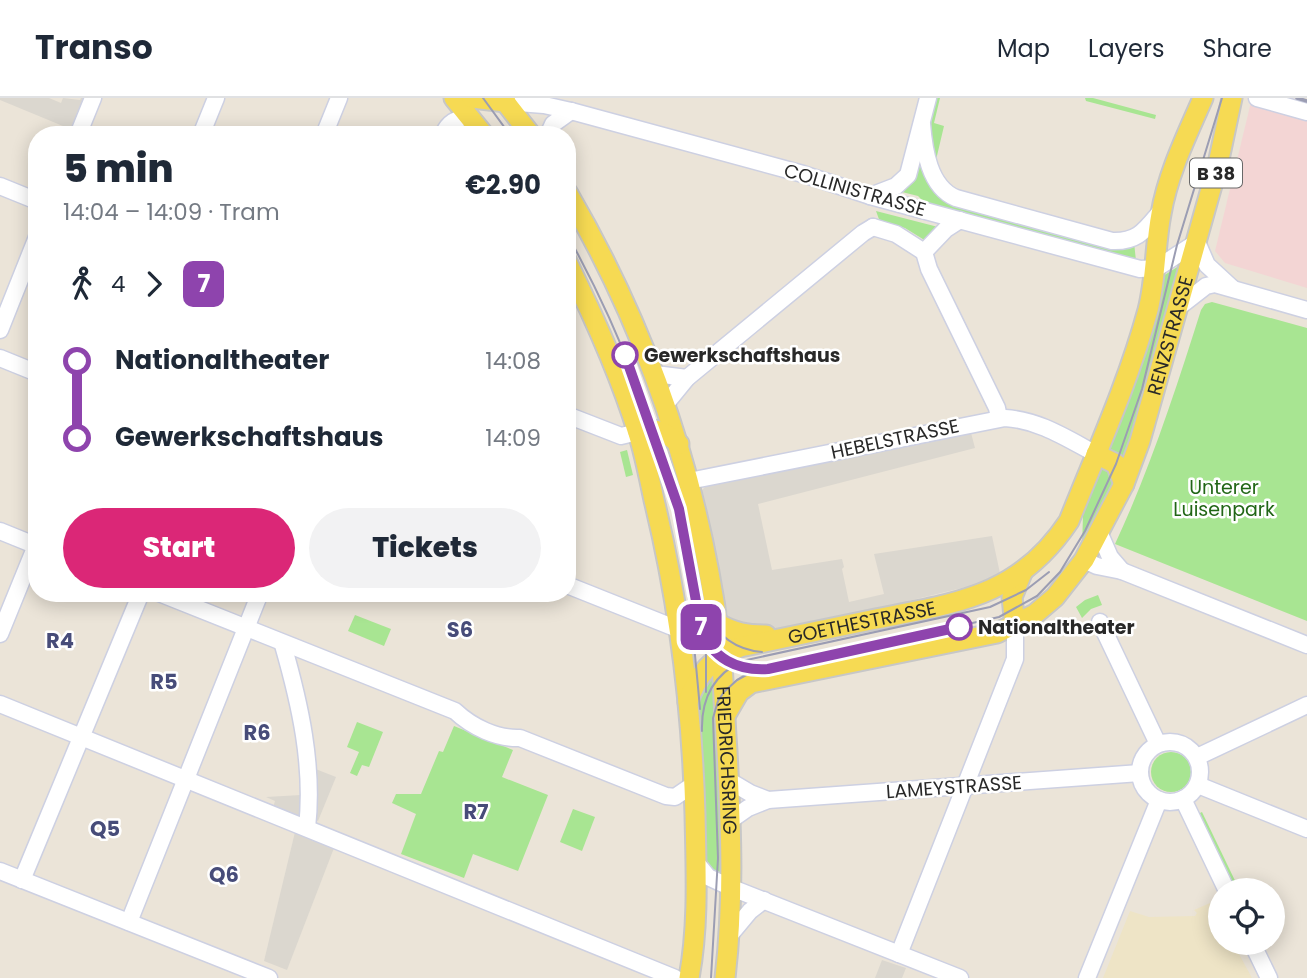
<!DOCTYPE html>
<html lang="en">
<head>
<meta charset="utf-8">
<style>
	:root { --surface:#fff; --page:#f2f2f3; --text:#1f2937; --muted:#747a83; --line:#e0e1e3; --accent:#db2777 }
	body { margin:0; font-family:Poppins,sans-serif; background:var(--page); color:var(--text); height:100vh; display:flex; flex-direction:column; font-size:26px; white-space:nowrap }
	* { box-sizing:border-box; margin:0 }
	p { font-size:23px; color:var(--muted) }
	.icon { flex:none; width:38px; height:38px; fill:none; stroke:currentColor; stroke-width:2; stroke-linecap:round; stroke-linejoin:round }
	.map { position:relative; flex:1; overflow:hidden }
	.details { position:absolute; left:28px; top:28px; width:548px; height:476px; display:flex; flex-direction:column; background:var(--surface); border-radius:28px; box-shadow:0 4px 18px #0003 }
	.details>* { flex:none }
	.badge { padding:0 14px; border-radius:10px; font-size:24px; line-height:46px }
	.fabs { position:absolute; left:1208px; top:780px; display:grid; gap:14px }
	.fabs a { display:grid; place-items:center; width:77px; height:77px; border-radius:50%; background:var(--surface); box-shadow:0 4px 18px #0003; font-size:35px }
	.map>.badge { position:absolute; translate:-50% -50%; box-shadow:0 0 0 4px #fff }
	.legs { display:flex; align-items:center; gap:10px; height:77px; padding:0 35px; font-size:23px }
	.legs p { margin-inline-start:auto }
	.head { display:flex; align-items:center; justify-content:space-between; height:119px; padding:0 35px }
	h1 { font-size:38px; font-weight:800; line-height:52px }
	.cta { display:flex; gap:14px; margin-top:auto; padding:14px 35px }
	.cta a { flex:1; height:80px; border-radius:42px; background:var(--accent); color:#fff; font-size:28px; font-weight:800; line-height:80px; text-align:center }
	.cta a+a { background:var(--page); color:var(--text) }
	ul { padding:0 35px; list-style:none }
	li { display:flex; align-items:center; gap:24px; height:77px; font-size:26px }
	li i { display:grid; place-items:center; width:10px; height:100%; margin:0 9px; background:currentColor }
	li i::after { content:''; width:18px; height:18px; margin:-9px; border:5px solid; border-radius:50%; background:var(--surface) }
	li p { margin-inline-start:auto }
	li:first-child i { background:linear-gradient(#0000 50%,currentColor 0) }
	li:last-child i { background:linear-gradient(currentColor 50%,#0000 0) }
	header { display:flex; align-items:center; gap:42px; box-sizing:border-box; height:98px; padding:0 35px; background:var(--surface); border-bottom:2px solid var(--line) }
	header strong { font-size:33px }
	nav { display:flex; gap:38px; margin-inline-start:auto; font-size:24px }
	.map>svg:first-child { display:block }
	.education { fill:#eee4c6 }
	.medical { fill:#f3d5d4 }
	.green { fill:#a8e592 }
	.plaza { fill:#dbd7cf }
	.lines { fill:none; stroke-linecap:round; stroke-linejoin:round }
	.minor-casing { stroke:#cdd0e2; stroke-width:19 }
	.major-casing { stroke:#c7c7c7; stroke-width:23 }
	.minor { stroke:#fff; stroke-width:16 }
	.major { stroke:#f6da53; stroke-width:19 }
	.tram { stroke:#9b9db3; stroke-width:2 }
	.rail { stroke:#9b9db3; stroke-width:3.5 }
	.line-1-casing { stroke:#fff; stroke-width:16 }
	.line-1 { stroke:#8e44ad; stroke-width:10 }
	.stop-1-dot { fill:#fff; stroke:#8e44ad; stroke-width:3.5 }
	.labels { text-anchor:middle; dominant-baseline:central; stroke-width:5; stroke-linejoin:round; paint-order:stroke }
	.shield { fill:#fff; stroke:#686868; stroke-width:2 }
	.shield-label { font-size:18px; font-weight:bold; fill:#282828 }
	.street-label { font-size:19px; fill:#282828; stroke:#fff }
	.stop-label { font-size:19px; font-weight:bold; fill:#282828; stroke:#fff; text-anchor:start }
	.park-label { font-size:19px; fill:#216616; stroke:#fff }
	.neighbourhood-label { font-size:21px; font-weight:bold; fill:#474c79; stroke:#fff }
</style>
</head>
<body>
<header>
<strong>Transo</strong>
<nav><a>Map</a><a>Layers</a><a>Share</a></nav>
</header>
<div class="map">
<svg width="1307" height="880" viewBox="0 0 1307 880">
	<rect width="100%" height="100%" fill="#ebe4d8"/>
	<polygon class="education" points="1210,805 1220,822 1220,845 1233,845 1252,880 1103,880 1130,813 1149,819 1195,818 1197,815 1194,812"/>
	<polygon class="medical" points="1251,4 1307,19 1307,190 1225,165 1215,153"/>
	<g class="green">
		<polygon points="934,0 940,0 934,25 944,28 936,62 929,28"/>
		<polygon points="1085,0 1093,0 1156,17 1155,21 1086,3"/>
		<polygon points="918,59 934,88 1134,144 1136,163 927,107 918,98 898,93"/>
		<polygon points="876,113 942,130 926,143 905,130 880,124"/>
		<polygon points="1185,164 1126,366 1082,450 1083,417 1130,301 1160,180"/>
		<path d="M1212 204 1307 230V523L1115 446C1150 371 1176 291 1201 212L1205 206Z"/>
		<polygon points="627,352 633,377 626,379 620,354"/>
		<polygon points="1098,497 1102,507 1091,511 1082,520 1076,509 1085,502"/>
		<polygon points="355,517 391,531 384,548 348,533"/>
		<polygon points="716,569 717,570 722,777 706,770 703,688 696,603"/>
		<polygon points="357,624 383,634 369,669 362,667 357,678 350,675 359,654 347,649"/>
		<polygon points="454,628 513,652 502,679 548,697 518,773 473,756 464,780 401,756 416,716 392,705 396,696 421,696 439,653 443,654"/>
		<circle cx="1171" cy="674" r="20"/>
		<polygon points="573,711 595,719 582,753 560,744"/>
		<polygon points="1202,714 1240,793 1235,793 1198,716"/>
	</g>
	<g class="plaza">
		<polygon points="0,0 49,0 61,5 63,0 80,2 81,0 88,0 75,33 0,2"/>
		<polygon points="970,331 975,350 758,406 772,472 842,461 844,469 842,471 849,504 884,496 874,456 992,438 1001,480 982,489 966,489 908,503 899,510 835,523 823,521 764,533 729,522 701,398 701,393 706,388"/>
		<polygon points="313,670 336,679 318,723 315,722"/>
		<polygon points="301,697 302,715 299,720 273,710 275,703 266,699"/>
		<polygon points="295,734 334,750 287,872 264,863"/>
		<polygon points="882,862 906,870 902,880 875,880"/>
	</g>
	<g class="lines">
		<defs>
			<g id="minor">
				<polyline points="1257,0 1307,14"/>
				<polyline points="506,4 544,7 571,13 803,76 870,98 1140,171 1157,170 1197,144 1207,167 1232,190"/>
				<path d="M922 26C924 51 929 89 956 100L1112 143C1138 144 1145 132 1161 113"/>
				<polyline points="78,37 93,0"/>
				<polyline points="201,37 216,0"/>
				<polyline points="324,37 339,0"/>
				<path d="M443 37C448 24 456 21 469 18"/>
				<polyline points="548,37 553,26 571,13"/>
				<polyline points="0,88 37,103"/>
				<polyline points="870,98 896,88 908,77 928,0"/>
				<polyline points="873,129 896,136 924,154 929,171 997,310 999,320"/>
				<polyline points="924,154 946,131 960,122"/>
				<polyline points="1179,209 1206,188 1215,186 1307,212"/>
				<polyline points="0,232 37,139"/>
				<polyline points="0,260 37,275"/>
				<polyline points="655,276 687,280"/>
				<polyline points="665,307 687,280 863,135 873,129"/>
				<polyline points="567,317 621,338 638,334"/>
				<path d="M689 383 1005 320C1039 322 1066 340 1096 356"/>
				<polyline points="0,433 37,448"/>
				<polyline points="1100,436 1110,459 1122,473"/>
				<polyline points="1084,462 1097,468 1122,473 1307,547"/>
				<polyline points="567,487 680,532"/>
				<path d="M159 495 455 613C472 629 497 641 520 640L666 698 675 699 694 686"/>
				<polyline points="1100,524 1158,646"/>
				<polyline points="0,536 37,445"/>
				<path d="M283 547C300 606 314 668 307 730"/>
				<polyline points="0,606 675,880"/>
				<circle cx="1170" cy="674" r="30"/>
				<polyline points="1197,659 1307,607"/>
				<polyline points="728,682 750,695 768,702"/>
				<polyline points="1198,687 1307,731"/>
				<polyline points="1183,701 1227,793"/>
				<polyline points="731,722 748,710 768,702 1140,675"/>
				<polyline points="696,764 708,779 732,790 960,880"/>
				<polyline points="0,773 269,880"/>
				<polyline points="22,782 141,495"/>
				<polyline points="129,824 260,495"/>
				<polyline points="730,837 750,813 764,802"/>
				<polyline points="1252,845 1269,880"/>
				<polyline points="899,856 1015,561 1015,528"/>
				<polyline points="1087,880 1159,702"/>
			</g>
			<g id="major">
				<polyline points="454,0 484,37"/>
				<polyline points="472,0 506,4"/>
				<polyline points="502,0 531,37"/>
				<path id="s1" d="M567 94C647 231 698 380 719 537 724 575 724 614 727 653 731 729 734 804 725 880"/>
				<path d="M567 164C594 219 620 276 638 335 645 357 649 379 654 402 679 505 692 610 695 716 696 771 699 826 689 880"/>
				<path d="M638 334C657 329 664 333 679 346"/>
				<polyline points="1096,356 1116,366 1124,386"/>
				<path d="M717 525C734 535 747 537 766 537"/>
				<polyline points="1015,528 1012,499 1022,475"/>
				<path id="s2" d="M688 604C697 576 713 559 740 549 784 540 827 531 871 522 955 505 1018 500 1069 423 1097 353 1128 285 1148 212 1156 181 1155 147 1161 116 1168 75 1187 37 1203 0"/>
				<path id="s3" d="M725 618 739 594 751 585 997 535 1035 516 1055 499 1084 462 1124 386 1140 343 1218 66 1232 0"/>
			</g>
		</defs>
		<use href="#minor" class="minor-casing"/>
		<use href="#major" class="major-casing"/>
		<use href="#minor" class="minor"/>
		<use href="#major" class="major"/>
		<g class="tram">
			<polyline points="483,0 510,37"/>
			<path d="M567 136C614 221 652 313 673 409 688 475 694 544 700 611"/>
			<polyline points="684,414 706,535 706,594"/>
			<path d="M705 514C717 537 736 552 762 554"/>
			<polyline points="705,540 720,559 742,570"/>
			<path d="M702 633C701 601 713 577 742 563L990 509 1026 492 1049 474"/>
			<polyline points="711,880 718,760 713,620 718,603 724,594 737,582 750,575 999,519 1037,498 1060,474 1085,433 1116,366 1142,291 1177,147 1222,0"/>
		</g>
		<polyline class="rail" points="1297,0 1307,3"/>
	</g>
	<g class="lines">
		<defs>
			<path id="line-1" d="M625 257 679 411 701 530C712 561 738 573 768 571L959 529"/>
		</defs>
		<use href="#line-1" class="line-1-casing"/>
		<use href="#line-1" class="line-1"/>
	</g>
	<g class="stop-1-dot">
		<circle cx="625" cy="257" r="12"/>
		<circle cx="959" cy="529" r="12"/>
	</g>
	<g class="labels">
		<rect class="shield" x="1190" y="60.5" width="52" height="29" rx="5"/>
		<g class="shield-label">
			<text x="1216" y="75">B 38</text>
		</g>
		<g class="street-label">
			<text transform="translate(855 92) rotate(16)">COLLINISTRASSE</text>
			<text stroke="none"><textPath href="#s3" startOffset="651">RENZSTRASSE</textPath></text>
			<text transform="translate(895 341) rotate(-12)">HEBELSTRASSE</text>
			<text stroke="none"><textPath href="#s2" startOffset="203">GOETHESTRASSE</textPath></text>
			<text stroke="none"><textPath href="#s1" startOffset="597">FRIEDRICHSRING</textPath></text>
			<text transform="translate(954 689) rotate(-4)">LAMEYSTRASSE</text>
		</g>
		<g class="stop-label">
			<text x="644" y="257">Gewerkschaftshaus</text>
			<text x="978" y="529">Nationaltheater</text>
		</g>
		<g class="park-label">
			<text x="1224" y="389">Unterer<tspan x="1224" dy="22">Luisenpark</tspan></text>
		</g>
		<g class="neighbourhood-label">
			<text x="460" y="531">S6</text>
			<text x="60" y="542">R4</text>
			<text x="164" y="583">R5</text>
			<text x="257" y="634">R6</text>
			<text x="476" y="713">R7</text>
			<text x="105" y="730">Q5</text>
			<text x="224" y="776">Q6</text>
		</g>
	</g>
</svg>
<div class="fabs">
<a><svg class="icon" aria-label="locate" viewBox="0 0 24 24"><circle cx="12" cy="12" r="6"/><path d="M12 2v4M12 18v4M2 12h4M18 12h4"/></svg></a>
</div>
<b class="badge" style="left:701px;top:529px;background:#8e44ad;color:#fff">7</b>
<section class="details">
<div class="head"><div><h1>5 min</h1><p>14:04 – 14:09 · Tram</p></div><b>€2.90</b></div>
<div class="legs"><svg class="icon" aria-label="walk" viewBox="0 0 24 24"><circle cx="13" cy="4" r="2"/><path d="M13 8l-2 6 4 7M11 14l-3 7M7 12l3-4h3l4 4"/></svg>4<svg class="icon" aria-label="forward" viewBox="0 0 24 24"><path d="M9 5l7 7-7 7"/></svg><b class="badge" style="background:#8e44ad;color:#fff">7</b></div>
<ul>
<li><i style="color:#8e44ad"></i><b>Nationaltheater</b><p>14:08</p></li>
<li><i style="color:#8e44ad"></i><b>Gewerkschaftshaus</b><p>14:09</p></li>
</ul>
<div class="cta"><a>Start</a><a>Tickets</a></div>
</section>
</div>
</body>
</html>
